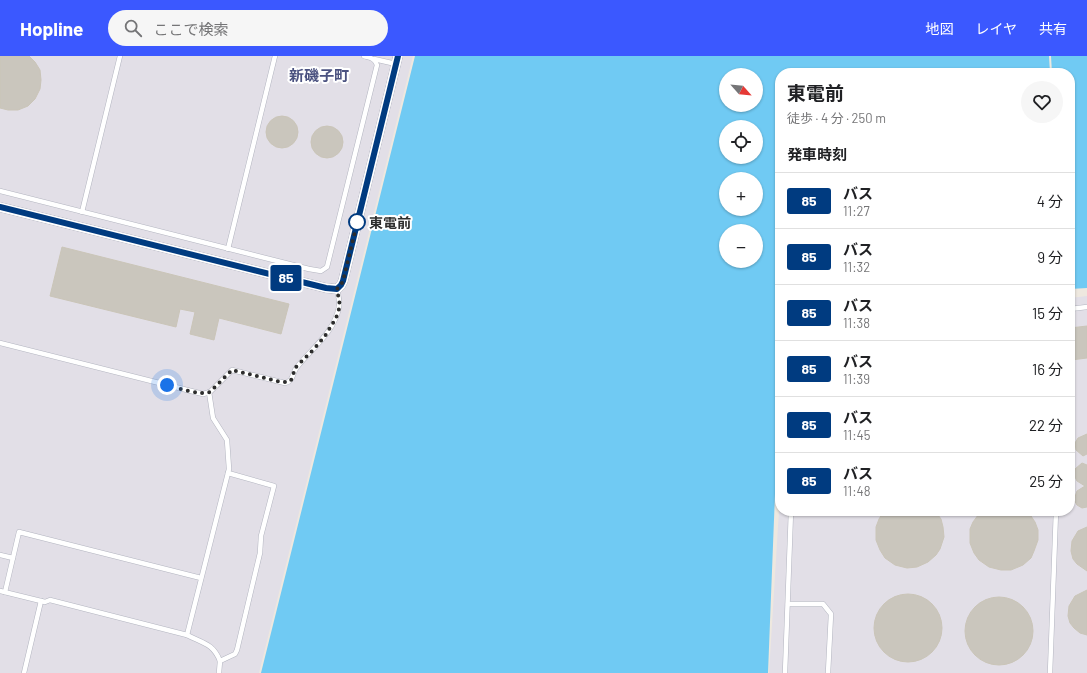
<!DOCTYPE html>
<html lang="ja">
<head>
<meta charset="utf-8">
<style>
	:root { --surface:#fff; --page:#f6f6f6; --text:#202124; --muted:#757577; --line:#e0e0e0; --accent:#3b58ff }
	body { margin:0; font-family:Barlow,"Noto Sans JP",sans-serif; background:var(--page); color:var(--text); height:100vh; display:flex; flex-direction:column; font-size:15px; white-space:nowrap }
	* { box-sizing:border-box; margin:0 }
	p { font-size:13px; color:var(--muted) }
	.icon { flex:none; width:22px; height:22px; fill:none; stroke:currentColor; stroke-width:2; stroke-linecap:round; stroke-linejoin:round }
	.map { position:relative; flex:1; overflow:hidden }
	.details { position:absolute; left:775px; top:12px; width:300px; height:448px; display:flex; flex-direction:column; background:var(--surface); border-radius:16px; box-shadow:0 1px 3px #0004 }
	.details>* { flex:none }
	.badge { padding:0 8px; border-radius:3px; font-size:14px; line-height:26px }
	.needle { width:26px; rotate:117deg }
	.buttons { position:absolute; left:719px; top:12px; display:grid; gap:8px }
	.buttons a { display:grid; place-items:center; width:44px; height:44px; border-radius:50%; background:var(--surface); box-shadow:0 1px 3px #0004; font-size:20px }
	.you { position:absolute; width:20px; height:20px; margin:-10px; border:3px solid #fff; border-radius:50%; background:#1a73e8; box-shadow:0 0 0 6px #1a73e833 }
	.map>.badge { position:absolute; translate:-50% -50%; box-shadow:0 0 0 2px #fff }
	h2 { padding:0 12px; font-size:15px; line-height:36px }
	.round { display:grid; place-items:center; flex:none; width:42px; height:42px; border-radius:21px; background:var(--page) }
	.headline { display:flex; align-items:center; justify-content:space-between; height:68px; padding:0 12px }
	h1 { font-size:19px; font-weight:700; line-height:30px }
	ul { padding:0; list-style:none }
	li { display:flex; align-items:center; gap:12px; height:56px; padding:0 12px; border-top:1px solid var(--line) }
	li div { flex:1 }
	li b { display:block; font-size:15px }
	li em { font-style:normal }
	li .badge { min-width:44px; font-weight:700; text-align:center }
	header { display:flex; align-items:center; gap:24px; box-sizing:border-box; height:56px; padding:0 20px; background:var(--accent); color:#fff }
	header strong { font-size:19px }
	nav { display:flex; gap:22px; margin-inline-start:auto; font-size:14px }
	.search { width:280px; height:36px; background:var(--page); display:flex; align-items:center; gap:10px; box-sizing:border-box; padding:0 14px; border-radius:22px; color:var(--muted); font-size:15px }
	.map>svg:first-child { display:block }
	.industrial { fill:#e2dfe7 }
	.water { fill:#70caf3; fill-rule:evenodd }
	.building { fill:#cac6bd; stroke:#cac5b8 }
	.lines { fill:none; stroke-linecap:round; stroke-linejoin:round }
	.service-casing { stroke:#b3b5c0; stroke-width:5.5 }
	.minor-casing { stroke:#b3b5c0; stroke-width:10 }
	.service { stroke:#fff; stroke-width:4.5 }
	.minor { stroke:#fff; stroke-width:9 }
	.line-casing { stroke:#fff; stroke-width:9 }
	.line { stroke:#003b80; stroke-width:6 }
	.walk { stroke:#2d2d2d; stroke-width:4; stroke-dasharray:0 7.2 }
	.stop-dot { fill:#fff; stroke:#003b80; stroke-width:2 }
	.labels { text-anchor:middle; dominant-baseline:central; stroke-width:4; stroke-linejoin:round; paint-order:stroke }
	.stop-label { font-size:14px; font-weight:bold; fill:#2d2d2d; stroke:#fff; text-anchor:start }
	.neighbourhood-label { font-size:15px; font-weight:bold; fill:#4b5280; stroke:#fff }
</style>
</head>
<body>
<header>
<strong>Hopline</strong>
<div class="search"><svg class="icon" aria-label="search" viewBox="0 0 24 24"><circle cx="10" cy="10" r="6"/><path d="M15 15l6 6"/></svg>ここで検索</div>
<nav><a>地図</a><a>レイヤ</a><a>共有</a></nav>
</header>
<div class="map">
<svg width="1087" height="617" viewBox="0 0 1087 617">
	<rect width="100%" height="100%" fill="#eee8df"/>
	<g class="industrial">
		<polygon points="0,0 413,0 259,617 0,617"/>
		<polygon points="1087,240 1087,617 769,617 780,438 780,455 1070,455 1070,242"/>
	</g>
	<g class="water">
		<path d="M415 0H1049L1050 17H780V310L768 617H261ZM726 19H756V49H726ZM726 71H756V101H726ZM726 123H756V153H726ZM726 175H756V205H726Z"/>
		<polygon points="1051,0 1087,0 1087,232 1070,233 1070,17 1052,17"/>
	</g>
	<g class="building">
		<polygon points="0,0 29,0 35,6 40,14 41,24 40,33 35,43 28,50 18,54 8,54 0,52"/>
		<circle cx="282" cy="76" r="16"/>
		<circle cx="327" cy="86" r="16"/>
		<polygon points="62,191 289,248 281,278 219,262 214,284 190,278 195,256 180,253 176,271 50,240"/>
		<polygon points="1087,270 1087,302 1071,304 1070,272"/>
		<polygon points="1087,378 1087,398 1083,400 1076,394 1075,387 1078,382"/>
		<polygon points="1082,407 1087,409 1087,451 1082,452 1077,449 1074,444 1077,435 1085,430 1077,425 1074,419 1075,413"/>
		<polygon points="884,455 935,455 941,463 943,471 944,481 940,493 936,499 928,506 917,511 907,512 895,509 885,502 880,494 876,484 876,471 879,463"/>
		<polygon points="981,455 1027,455 1029,457 1035,466 1038,474 1038,484 1034,495 1031,502 1023,509 1011,514 1001,514 989,511 979,504 974,497 970,487 970,473 973,466"/>
		<polygon points="1087,471 1087,515 1077,508 1073,503 1071,495 1072,485 1078,475"/>
		<polygon points="1087,534 1087,579 1080,577 1074,572 1070,567 1068,560 1069,550 1075,540"/>
		<circle cx="908" cy="572" r="34"/>
		<circle cx="999" cy="575" r="34"/>
	</g>
	<g class="lines">
		<defs>
			<g id="service">
				<polyline points="374,3 396,8"/>
				<path d="M0 135 309 213 321 215 327 211 377 9C375 2 370 2 364 0"/>
				<polyline points="82,156 120,0"/>
				<polyline points="228,193 275,0"/>
				<polyline points="1070,253 1087,251"/>
				<path d="M0 287 203 338 210 336 232 314 285 327C294 325 292 317 297 311 312 292 334 277 339 251 340 245 338 238 337 233"/>
				<polyline points="0,499 13,502"/>
				<path d="M0 535 45 546 50 544 187 579C202 587 213 587 220 605L219 617"/>
				<polyline points="5,536 19,476 201,522"/>
				<polyline points="788,548 823,548 831,558 828,617"/>
				<polyline points="187,579 229,413 227,384 213,362 209,336"/>
				<polyline points="220,605 235,598 237,594 260,497 261,480 274,430 228,417"/>
				<polyline points="24,617 41,545"/>
				<polyline points="785,617 791,455"/>
				<polyline points="1050,617 1056,455"/>
			</g>
			<polyline id="minor" points="0,151 326,232 337,233 341,229 343,225 398,0"/>
		</defs>
		<use href="#service" class="service-casing"/>
		<use href="#minor" class="minor-casing"/>
		<use href="#service" class="service"/>
		<use href="#minor" class="minor"/>
	</g>
	<g class="lines">
		<defs>
			<polyline id="line" points="0,151 326,232 337,233 341,229 343,225 398,0"/>
		</defs>
		<use href="#line" class="line-casing"/>
		<use href="#line" class="line"/>
		<path class="walk" d="M167 329C178 332 200 340 210 336L232 314 281 326H289L292 323 295 312 314 293 325 280 336 262 340 250 337 233 341 229 343 225 358 163 357 166"/>
	</g>
	<circle class="stop-dot" cx="357" cy="166" r="8"/>
	<g class="labels">
		<g class="stop-label">
			<text x="369" y="166">東電前</text>
		</g>
		<g class="neighbourhood-label">
			<text x="319" y="19">新磯子町</text>
		</g>
	</g>
</svg>
<div class="buttons">
<a><svg class="needle" viewBox="-14 -14 28 28"><path d="M0-13l5 13h-10z" fill="#e53935"/><path d="M0 13l5-13h-10z" fill="#757577"/></svg></a>
<a><svg class="icon" aria-label="locate" viewBox="0 0 24 24"><circle cx="12" cy="12" r="6"/><path d="M12 2v4M12 18v4M2 12h4M18 12h4"/></svg></a>
<a>+</a>
<a>−</a>
</div>
<div class="you" style="left:167px;top:329px"></div>
<b class="badge" style="left:286px;top:222px;background:#003b80;color:#fff">85</b>
<section class="details">
<div class="headline"><div><h1>東電前</h1><p>徒歩 · 4 分 · 250 m</p></div><a class="round"><svg class="icon" aria-label="heart" viewBox="0 0 24 24"><path d="M12 20l-8-8c-3-5 5-10 8-4 3-6 11-1 8 4z"/></svg></a></div>
<h2>発車時刻</h2>
<ul>
<li><span class="badge" style="background:#003b80;color:#fff">85</span><div><b>バス</b><p>11:27</p></div><em>4 分</em></li>
<li><span class="badge" style="background:#003b80;color:#fff">85</span><div><b>バス</b><p>11:32</p></div><em>9 分</em></li>
<li><span class="badge" style="background:#003b80;color:#fff">85</span><div><b>バス</b><p>11:38</p></div><em>15 分</em></li>
<li><span class="badge" style="background:#003b80;color:#fff">85</span><div><b>バス</b><p>11:39</p></div><em>16 分</em></li>
<li><span class="badge" style="background:#003b80;color:#fff">85</span><div><b>バス</b><p>11:45</p></div><em>22 分</em></li>
<li><span class="badge" style="background:#003b80;color:#fff">85</span><div><b>バス</b><p>11:48</p></div><em>25 分</em></li>
</ul>
</section>
</div>
</body>
</html>
